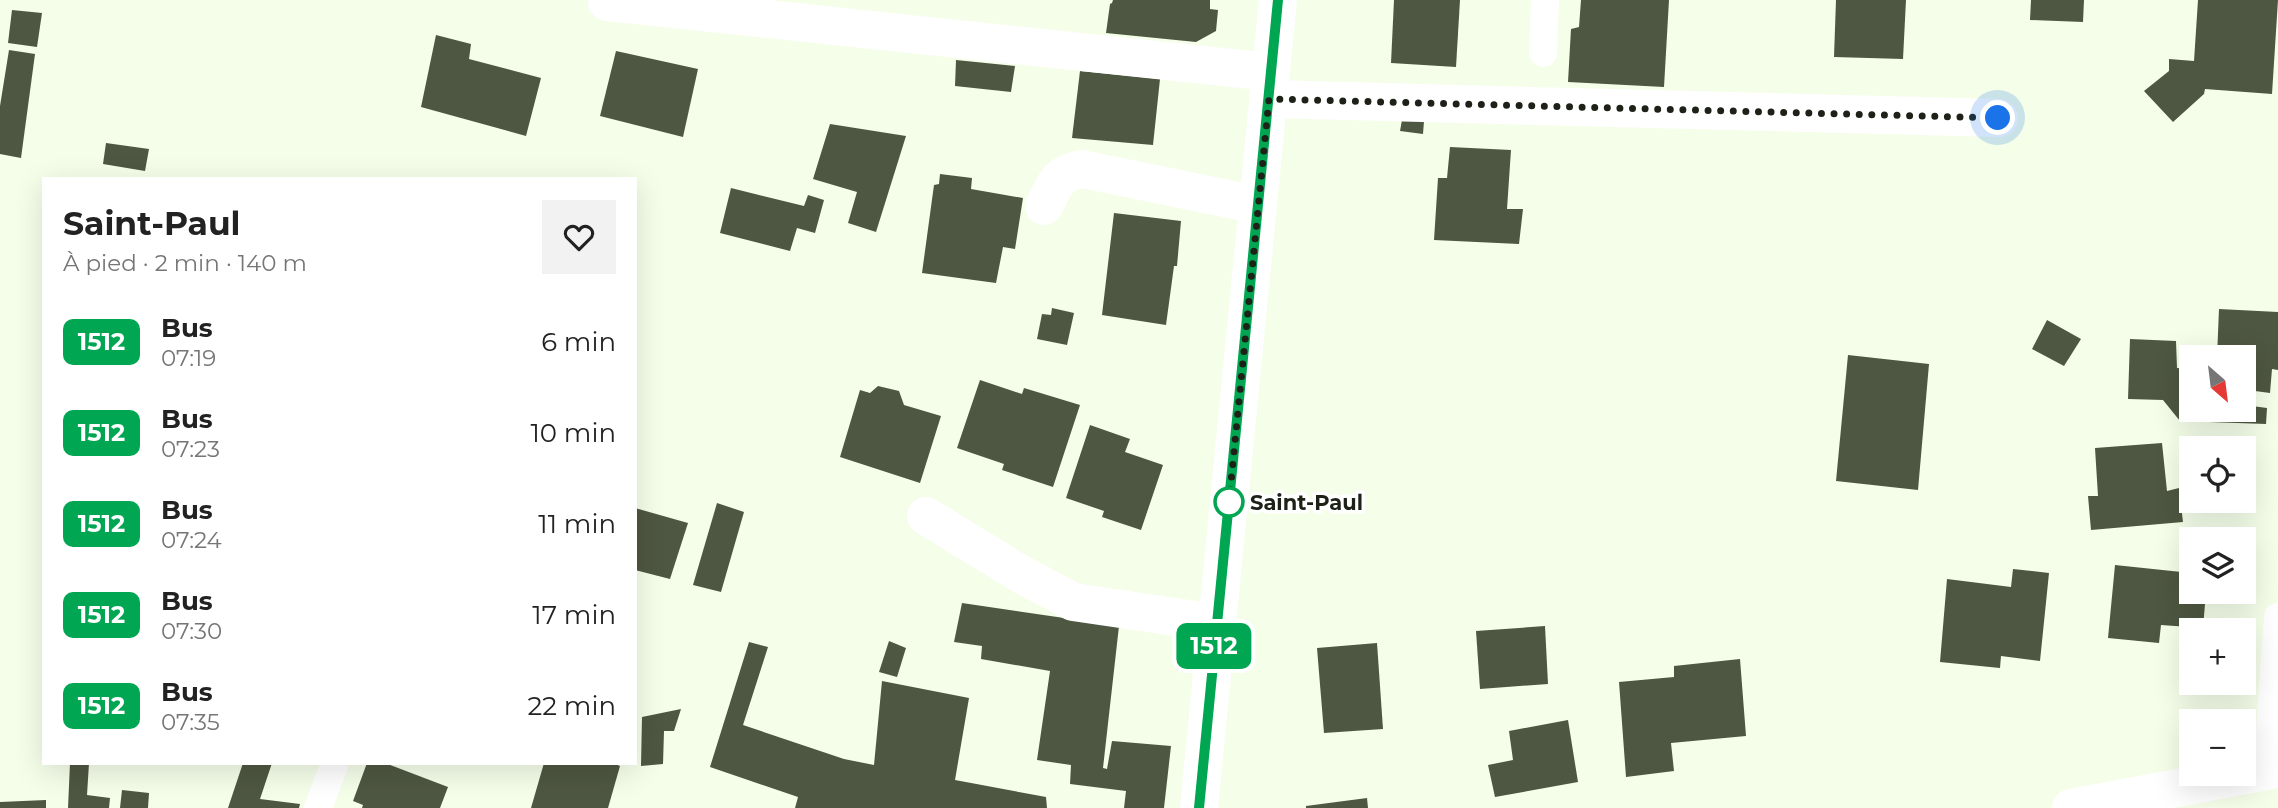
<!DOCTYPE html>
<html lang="fr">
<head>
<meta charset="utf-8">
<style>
	:root { --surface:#fff; --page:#f2f2f2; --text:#222; --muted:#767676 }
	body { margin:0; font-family:Montserrat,sans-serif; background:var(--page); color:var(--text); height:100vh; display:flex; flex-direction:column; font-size:26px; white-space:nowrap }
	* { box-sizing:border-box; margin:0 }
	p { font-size:23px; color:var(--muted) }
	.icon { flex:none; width:38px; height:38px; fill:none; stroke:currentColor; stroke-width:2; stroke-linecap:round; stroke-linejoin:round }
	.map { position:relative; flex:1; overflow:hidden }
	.drawer { position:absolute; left:42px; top:177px; width:595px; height:588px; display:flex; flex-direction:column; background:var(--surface); border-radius:0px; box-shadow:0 7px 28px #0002 }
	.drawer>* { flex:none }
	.badge { padding:0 14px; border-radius:10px; font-size:24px; line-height:46px }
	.needle { width:46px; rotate:152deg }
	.tools { position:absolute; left:2179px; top:345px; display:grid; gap:14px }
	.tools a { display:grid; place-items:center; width:77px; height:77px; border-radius:0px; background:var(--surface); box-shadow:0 7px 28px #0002; font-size:35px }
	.you { position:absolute; width:35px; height:35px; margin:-18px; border:5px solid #fff; border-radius:50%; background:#1a73e8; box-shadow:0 0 0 10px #1a73e833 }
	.map>.badge { position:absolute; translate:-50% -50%; box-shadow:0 0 0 4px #fff }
	.round { display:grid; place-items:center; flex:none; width:74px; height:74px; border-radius:0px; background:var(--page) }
	.head { display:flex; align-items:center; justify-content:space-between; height:119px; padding:0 21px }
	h1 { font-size:33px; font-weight:700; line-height:52px }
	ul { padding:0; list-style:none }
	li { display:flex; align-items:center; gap:21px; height:91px; padding:0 21px }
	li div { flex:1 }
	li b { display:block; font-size:26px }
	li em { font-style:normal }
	li .badge { min-width:77px; font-weight:700; text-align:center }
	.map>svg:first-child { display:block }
	.building { fill:#4e5741 }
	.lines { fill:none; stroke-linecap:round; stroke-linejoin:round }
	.lane { stroke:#fff; stroke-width:28 }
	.street { stroke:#fff; stroke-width:38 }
	.secondary { stroke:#fff; stroke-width:38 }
	.primary { stroke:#fff; stroke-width:38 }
	.line-casing { stroke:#fff; stroke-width:16 }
	.line { stroke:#00a651; stroke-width:10 }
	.walk { stroke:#1d2117; stroke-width:7; stroke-dasharray:0 12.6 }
	.stop-dot { fill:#fff; stroke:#00a651; stroke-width:3.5 }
	.labels { text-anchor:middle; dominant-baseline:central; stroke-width:7; stroke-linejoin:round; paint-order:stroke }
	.stop-label { font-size:21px; font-weight:bold; fill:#1d2117; stroke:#fff; text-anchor:start }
</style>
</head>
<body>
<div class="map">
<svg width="2278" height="808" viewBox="0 0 2278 808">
	<rect width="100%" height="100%" fill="#f5fee9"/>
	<g class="building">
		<polygon points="1113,0 1210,0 1210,9 1218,10 1216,31 1196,42 1106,33 1110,4 1112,3"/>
		<polygon points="1394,0 1460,0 1456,67 1391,63"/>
		<polygon points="1581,0 1669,0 1664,87 1568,82 1571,29 1579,27"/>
		<polygon points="1836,0 1906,0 1903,59 1834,57"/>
		<polygon points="2031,0 2084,0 2083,22 2030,20"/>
		<polygon points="2198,0 2278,0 2272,94 2205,89 2204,94 2173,122 2144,91 2169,71 2169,59 2194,61"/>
		<polygon points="12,10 42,13 37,47 8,43"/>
		<polygon points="436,35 471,44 469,59 541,78 526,136 421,107"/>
		<polygon points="9,50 35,54 21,158 0,154 0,106"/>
		<polygon points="616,51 698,69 683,137 600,116"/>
		<polygon points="956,60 1015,66 1011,92 955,86"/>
		<polygon points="1080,71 1160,79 1153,145 1072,138"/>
		<polygon points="1402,120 1424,121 1423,134 1400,131"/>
		<polygon points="830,124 906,136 876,232 848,223 857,192 813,179"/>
		<polygon points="106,143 149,149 145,171 103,164"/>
		<polygon points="1450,147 1511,150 1507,209 1523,209 1519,244 1434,240 1438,178 1447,178"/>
		<polygon points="940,174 972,178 971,189 1023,198 1015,249 1003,247 996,283 922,273 934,185 939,184"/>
		<polygon points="731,188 804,206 808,195 824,200 815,233 797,228 790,251 720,233"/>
		<polygon points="1114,213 1181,221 1177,266 1174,266 1166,325 1102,315"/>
		<polygon points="1052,308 1074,313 1067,345 1037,339 1042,314 1051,315"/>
		<polygon points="2219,309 2278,312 2278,370 2272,369 2270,393 2255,391 2252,406 2267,408 2266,424 2180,421 2163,400 2128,399 2130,339 2176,341 2177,368 2191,369 2191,410 2244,410 2244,357 2217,357"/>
		<polygon points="2047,320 2081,339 2064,366 2032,349"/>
		<polygon points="1848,355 1929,364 1918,490 1836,481"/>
		<polygon points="980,380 1022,394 1024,388 1080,405 1053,487 1002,470 1004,464 957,448"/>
		<polygon points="878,386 899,391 904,405 941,416 920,483 840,457 860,390 870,393"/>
		<polygon points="1090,425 1130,439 1125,452 1163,465 1141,530 1102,517 1104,511 1066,498"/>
		<polygon points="2162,443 2167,491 2179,488 2183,522 2091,530 2088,496 2098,496 2095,448"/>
		<polygon points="717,503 744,512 721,592 693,585"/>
		<polygon points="635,508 688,523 670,579 635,570"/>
		<polygon points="2115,565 2191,573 2191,592 2206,592 2203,628 2161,625 2159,643 2108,638"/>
		<polygon points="2013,569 2049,573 2040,661 2001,656 2000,668 1940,662 1947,579 2011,587"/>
		<polygon points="962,603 1119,626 1103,768 1107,769 1112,741 1171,746 1164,808 1124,808 1126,791 1070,784 1071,765 1037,760 1050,671 981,659 982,646 954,642"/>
		<polygon points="1545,626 1548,684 1480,689 1476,631"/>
		<polygon points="889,641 906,648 897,677 879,672"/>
		<polygon points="749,642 768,647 743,725 844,759 874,765 882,681 969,698 955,780 1046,797 1047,808 795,808 798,797 710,767"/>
		<polygon points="1377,643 1383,729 1324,733 1317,648"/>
		<polygon points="1740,659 1746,736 1671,743 1674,771 1626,777 1619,682 1674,677 1674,666"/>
		<polygon points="681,709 674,731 664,731 663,764 641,766 642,717"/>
		<polygon points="1568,720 1578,782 1495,797 1488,765 1513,760 1509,731"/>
		<polygon points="70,763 89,763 87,795 110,798 109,808 68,808"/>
		<polygon points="243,763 272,763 260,799 300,804 299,808 228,808"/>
		<polygon points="367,763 385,763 448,787 440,808 362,808 363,805 353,801"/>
		<polygon points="544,763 613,763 620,766 608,808 531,808"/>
		<polygon points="122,790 149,793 148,808 120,808"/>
		<polygon points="1367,798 1368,808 1306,808 1306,806"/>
		<polygon points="46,800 46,808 0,808 0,802"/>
	</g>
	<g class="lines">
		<g class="lane">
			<polyline points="1543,53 1545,0"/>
			<polyline points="2267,771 2278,617"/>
			<polyline points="318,808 335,763"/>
		</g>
		<g class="street">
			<polyline points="607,2 1271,72"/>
			<polyline points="1269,99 1999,118"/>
			<path d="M1044 206C1055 186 1056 173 1082 169L1258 205"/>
			<polyline points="926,516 1019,573 1073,602 1216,623"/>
		</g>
		<polyline class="secondary" points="1199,808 1278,0"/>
		<polyline class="primary" points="2071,808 2278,769"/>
	</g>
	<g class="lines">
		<defs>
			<polyline id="line" points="1199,808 1278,0"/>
		</defs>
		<use href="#line" class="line-casing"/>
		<use href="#line" class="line"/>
		<polyline class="walk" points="1229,502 1269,99 1998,118"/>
	</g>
	<circle class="stop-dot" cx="1229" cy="502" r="14"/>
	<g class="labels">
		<g class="stop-label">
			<text x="1250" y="502">Saint-Paul</text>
		</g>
	</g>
</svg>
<div class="tools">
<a><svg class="needle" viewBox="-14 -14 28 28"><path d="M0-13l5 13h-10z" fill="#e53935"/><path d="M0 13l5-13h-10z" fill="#767676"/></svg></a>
<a><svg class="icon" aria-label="locate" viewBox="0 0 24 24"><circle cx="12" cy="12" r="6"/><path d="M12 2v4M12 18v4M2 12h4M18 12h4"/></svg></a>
<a><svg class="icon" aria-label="layers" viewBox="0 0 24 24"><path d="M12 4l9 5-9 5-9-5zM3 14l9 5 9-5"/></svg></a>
<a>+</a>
<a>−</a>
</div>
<div class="you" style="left:1998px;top:118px"></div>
<b class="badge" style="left:1214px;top:646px;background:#00a651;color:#fff">1512</b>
<section class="drawer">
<div class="head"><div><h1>Saint-Paul</h1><p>À pied · 2 min · 140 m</p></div><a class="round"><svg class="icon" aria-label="heart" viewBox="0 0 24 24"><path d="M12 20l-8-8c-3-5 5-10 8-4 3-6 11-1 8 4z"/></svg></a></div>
<ul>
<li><span class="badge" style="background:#00a651;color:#fff">1512</span><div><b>Bus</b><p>07:19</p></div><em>6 min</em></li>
<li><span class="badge" style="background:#00a651;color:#fff">1512</span><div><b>Bus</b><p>07:23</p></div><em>10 min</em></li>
<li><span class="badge" style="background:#00a651;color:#fff">1512</span><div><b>Bus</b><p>07:24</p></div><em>11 min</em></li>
<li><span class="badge" style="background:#00a651;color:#fff">1512</span><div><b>Bus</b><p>07:30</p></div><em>17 min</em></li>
<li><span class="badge" style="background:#00a651;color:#fff">1512</span><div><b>Bus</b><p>07:35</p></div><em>22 min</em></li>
</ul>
</section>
</div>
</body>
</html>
